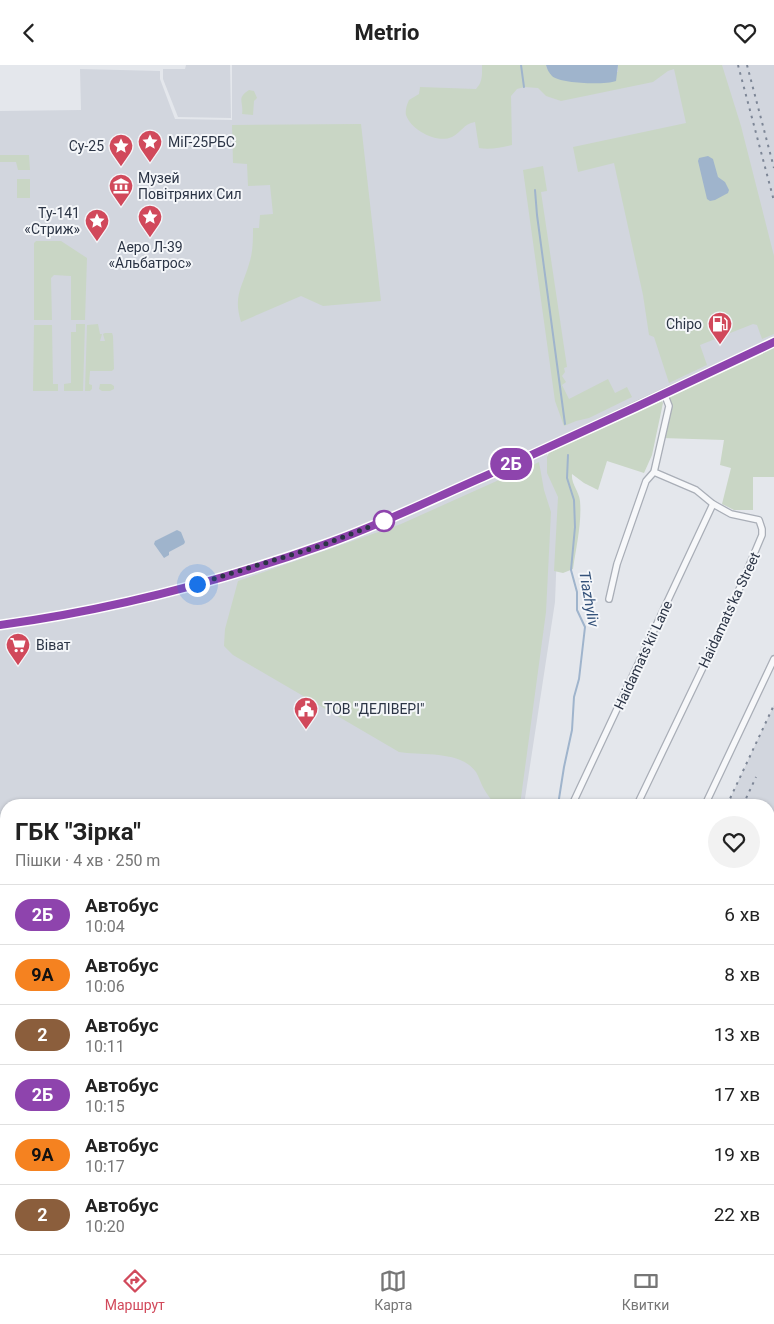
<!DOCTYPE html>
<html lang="uk">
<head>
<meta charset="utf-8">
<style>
	:root { --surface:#fff; --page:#f2f2f2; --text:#222; --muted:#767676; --line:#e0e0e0; --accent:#d1495b }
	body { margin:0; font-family:Roboto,sans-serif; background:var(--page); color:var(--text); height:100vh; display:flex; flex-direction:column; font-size:19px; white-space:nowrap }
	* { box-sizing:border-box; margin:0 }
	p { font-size:16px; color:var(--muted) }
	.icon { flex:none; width:28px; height:28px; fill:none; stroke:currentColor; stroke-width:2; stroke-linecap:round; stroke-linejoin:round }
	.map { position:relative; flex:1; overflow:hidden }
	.sheet { position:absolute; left:0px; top:734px; width:775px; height:456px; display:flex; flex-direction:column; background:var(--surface); border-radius:20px 20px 0 0; box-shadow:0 1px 4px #0004 }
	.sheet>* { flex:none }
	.badge { padding:0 10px; border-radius:16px; font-size:18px; line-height:32px }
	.you { position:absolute; width:25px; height:25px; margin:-12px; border:4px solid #fff; border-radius:50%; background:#1a73e8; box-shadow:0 0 0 8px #1a73e833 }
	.map>.badge { position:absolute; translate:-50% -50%; box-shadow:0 0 0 2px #fff }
	.round { display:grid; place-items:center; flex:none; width:52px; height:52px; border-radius:26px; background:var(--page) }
	.headline { display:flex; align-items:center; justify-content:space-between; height:85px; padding:0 15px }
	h1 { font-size:24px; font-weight:700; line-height:38px }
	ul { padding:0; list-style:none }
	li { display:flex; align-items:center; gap:15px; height:60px; padding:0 15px; border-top:1px solid var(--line) }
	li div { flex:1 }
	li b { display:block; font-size:19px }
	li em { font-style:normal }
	li .badge { min-width:55px; font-weight:700; text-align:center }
	header { display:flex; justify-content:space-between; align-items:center; height:65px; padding:0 15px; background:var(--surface); font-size:22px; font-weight:700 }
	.dock { display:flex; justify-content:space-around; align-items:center; height:70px; border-top:1px solid var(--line); background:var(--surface); font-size:14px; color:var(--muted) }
	.dock a { display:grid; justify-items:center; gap:2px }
	.dock .current { color:var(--accent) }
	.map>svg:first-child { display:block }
	.built { fill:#d2d6de }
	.green { fill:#c9d6c5 }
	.water { fill:#9fb4cc }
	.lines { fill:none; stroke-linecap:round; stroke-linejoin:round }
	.stream { stroke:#9fb4cc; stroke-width:2 }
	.street-casing { stroke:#a9aeb7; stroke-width:8 }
	.secondary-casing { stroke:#a9aeb7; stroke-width:10 }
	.street { stroke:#f7f8fa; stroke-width:5.5 }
	.secondary { stroke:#fff; stroke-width:8 }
	.rail { stroke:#7d8696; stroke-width:2; stroke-dasharray:2.5 5; stroke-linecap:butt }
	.line-casing { stroke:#fff; stroke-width:11 }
	.line { stroke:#8e44ad; stroke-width:8 }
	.walk { stroke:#2b3445; stroke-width:5; stroke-dasharray:0 9 }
	.stop-dot { fill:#fff; stroke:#8e44ad; stroke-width:2.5 }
	.labels { text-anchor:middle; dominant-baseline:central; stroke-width:4; stroke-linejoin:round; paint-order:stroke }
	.poi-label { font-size:14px; fill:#2b3445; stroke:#f4f6f9; text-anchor:start }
	.street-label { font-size:14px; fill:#2b3445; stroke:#f4f6f9 }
	.water-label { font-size:15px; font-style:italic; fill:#34527a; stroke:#f4f6f9 }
</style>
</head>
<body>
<header><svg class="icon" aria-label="back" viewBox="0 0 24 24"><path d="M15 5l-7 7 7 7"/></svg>Metrio<svg class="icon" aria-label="heart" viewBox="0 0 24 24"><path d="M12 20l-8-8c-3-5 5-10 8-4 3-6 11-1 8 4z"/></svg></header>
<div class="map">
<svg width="774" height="1189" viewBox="0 0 774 1189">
	<rect width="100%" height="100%" fill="#e4e7ec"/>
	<g class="built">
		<polygon points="186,0 230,0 231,53 178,52 163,14 163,4 185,4"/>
		<polygon points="232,0 774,0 774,277 546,384 559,434 555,537 524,740 6,740 6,1141 0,1139 0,46 81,45 80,4 160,6 160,14 175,54 232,55"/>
		<polygon points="774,640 774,897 769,899 769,740 727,740"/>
	</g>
	<g class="green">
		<path d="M482 0H546L547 4 618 7V0H722L741 61 774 191V269L762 274 757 260 753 259 700 280 707 300 669 318 654 272 649 270 643 230 614 98 578 107 573 82 686 58 674 4 668 6 653 17 561 36 546 31 538 23 524 22 517 24 511 31 512 80C501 82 491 85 479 83L475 57C463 59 462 67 452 72 437 79 411 65 406 50 405 45 407 39 409 35L419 29 420 22 476 24C483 17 482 9 482 0Z"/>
		<path d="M249 25 254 26 257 33 254 36 253 50 242 49C244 37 236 33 249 25Z"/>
		<path d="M361 59 381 236 323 241 301 231 241 257C233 231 242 223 249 199 253 188 253 175 253 163H259L260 150 273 149 270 120 248 121 247 99 233 98 232 60Z"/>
		<polygon points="0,90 29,90 30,105 18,105 16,97 0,97"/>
		<polygon points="543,101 547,126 541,127 567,302 564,303 565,307 562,311 566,317 562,320 569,334 608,314 615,328 627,322 632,332 589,353 576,356 564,361 555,336 523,105"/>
		<rect x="17" y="114" width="13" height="19"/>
		<polygon points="36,176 61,176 87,193 85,255 71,255 71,211 54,210 51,213 52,255 34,255 34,178"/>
		<polygon points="76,259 85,259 83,326 64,326 64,319 71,318 71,267 76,267"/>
		<polygon points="98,259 100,269 102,269 100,276 105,276 103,269 105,268 112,268 113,271 114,304 112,306 90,306 89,319 92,320 92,324 90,326 85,326 87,260"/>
		<polygon points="34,260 52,260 53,319 58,319 58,326 33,326"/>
		<polygon points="774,277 774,412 753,412 753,445 734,445 722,439 731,403 720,400 724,375 662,373 669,341 664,328"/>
		<polygon points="100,319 111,319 114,321 114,324 110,326 102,326 99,324"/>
		<path d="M662 336 663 338 652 390 644 408 607 396 598 425 584 418 572 409C571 419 579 426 580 436 582 457 576 483 573 504L563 508 554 506 558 432 547 408V392L550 385Z"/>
		<path d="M539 397 544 425 551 447 546 547 520 740H495C492 735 487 730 484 724 481 719 479 712 476 707 460 685 423 691 399 687L233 590 224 581 225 564 238 516 401 459Z"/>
		<polygon points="0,1142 6,1143 6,1184 367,1184 361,1189 26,1189 25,1187 23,1189 0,1189"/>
	</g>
	<g class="water">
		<path d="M546 0H618L616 16C605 20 561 19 552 11 549 8 547 4 546 0Z"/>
		<polygon points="708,91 713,94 718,112 725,117 729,125 728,128 715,135 710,136 707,134 698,96 699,93"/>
		<polygon points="177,465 181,467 185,477 184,479 169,487 169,490 164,493 154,479 155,476"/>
	</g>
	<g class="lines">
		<g class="stream">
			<polyline points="521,0 524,22"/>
			<polyline points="535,125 537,150 565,359"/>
			<polyline points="558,740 564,702 572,665 574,632 579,614 585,562 577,545 577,527 571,505 575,462 574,435 567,413 568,390"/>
			<polyline points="0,1166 6,1168"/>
			<polyline points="30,1184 37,1189"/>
			<polyline points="234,1189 235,1184"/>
		</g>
		<defs>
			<g id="street">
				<polyline points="609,534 617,499 646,416 654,407 669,341 664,328"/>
				<polyline points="572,740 713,439"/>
				<polyline points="637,740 730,546 762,470 762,464 759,455 731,449 713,439 696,425 654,407"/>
				<polyline points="705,740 774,594"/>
				<polyline points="769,899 774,897"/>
				<polyline points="769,967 774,966"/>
				<polyline points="769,1005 774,1007"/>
				<polyline points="769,1058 774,1045"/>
				<polyline points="361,1189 367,1184"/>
				<polyline points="530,1189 531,1184"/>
				<polyline points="613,1189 613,1184"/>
				<polyline points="713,1189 714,1184"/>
			</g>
			<path id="secondary" d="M0 560C110 545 218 517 323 480 375 462 425 437 476 415 576 370 675 323 774 277"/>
		</defs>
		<use href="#street" class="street-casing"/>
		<use href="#secondary" class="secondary-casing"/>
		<use href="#street" class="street"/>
		<use href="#secondary" class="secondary"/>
		<g class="rail">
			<polyline points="738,0 774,136"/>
			<polyline points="747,0 774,103"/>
			<polyline points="727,740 774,640"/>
			<polyline points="743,740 756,712"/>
			<polyline points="0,774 6,769"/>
			<polyline points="769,828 774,827"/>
			<polyline points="0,1080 6,1075"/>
			<polyline points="0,1116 6,1116"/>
			<polyline points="0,1127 6,1128"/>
			<polyline points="0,1137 6,1138"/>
		</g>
	</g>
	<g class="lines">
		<defs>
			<path id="line" d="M0 560C110 545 218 517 323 480 378 461 430 435 483 412 581 368 678 323 774 277"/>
		</defs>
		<use href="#line" class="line-casing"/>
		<use href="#line" class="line"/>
		<polyline class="walk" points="197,519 323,480 384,456"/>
	</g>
	<defs>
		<symbol id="sight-pin" viewBox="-11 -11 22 30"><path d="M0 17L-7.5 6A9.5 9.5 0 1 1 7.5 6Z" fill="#d1495b" stroke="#f4f6f9"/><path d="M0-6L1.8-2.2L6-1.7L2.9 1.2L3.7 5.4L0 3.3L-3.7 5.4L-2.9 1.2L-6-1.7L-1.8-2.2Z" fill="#fff"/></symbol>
		<symbol id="museum-pin" viewBox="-11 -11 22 30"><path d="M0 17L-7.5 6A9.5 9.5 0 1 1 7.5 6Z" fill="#d1495b" stroke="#f4f6f9"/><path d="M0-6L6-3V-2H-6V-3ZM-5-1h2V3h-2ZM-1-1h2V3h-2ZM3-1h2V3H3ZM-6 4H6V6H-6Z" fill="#fff"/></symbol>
		<symbol id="fuel-pin" viewBox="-11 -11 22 30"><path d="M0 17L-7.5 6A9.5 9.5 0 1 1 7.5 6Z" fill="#d1495b" stroke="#f4f6f9"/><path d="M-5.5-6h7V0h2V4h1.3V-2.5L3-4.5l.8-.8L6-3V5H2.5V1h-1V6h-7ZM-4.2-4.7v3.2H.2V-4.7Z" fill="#fff"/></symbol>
		<symbol id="supermarket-pin" viewBox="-11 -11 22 30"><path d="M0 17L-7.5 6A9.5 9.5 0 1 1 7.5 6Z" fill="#d1495b" stroke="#f4f6f9"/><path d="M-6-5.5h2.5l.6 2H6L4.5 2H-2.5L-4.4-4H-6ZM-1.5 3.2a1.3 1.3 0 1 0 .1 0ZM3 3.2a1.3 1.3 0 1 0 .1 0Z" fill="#fff"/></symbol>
		<symbol id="civic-pin" viewBox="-11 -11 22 30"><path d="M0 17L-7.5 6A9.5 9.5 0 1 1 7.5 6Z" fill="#d1495b" stroke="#f4f6f9"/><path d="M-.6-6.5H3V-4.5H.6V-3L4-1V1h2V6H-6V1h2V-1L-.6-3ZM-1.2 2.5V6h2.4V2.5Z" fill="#fff"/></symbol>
	</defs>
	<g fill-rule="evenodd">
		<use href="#sight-pin" x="136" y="63" width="28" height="38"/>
		<use href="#sight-pin" x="107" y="67" width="28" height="38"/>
		<use href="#museum-pin" x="107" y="107" width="28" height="38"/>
		<use href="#sight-pin" x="136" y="138" width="28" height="38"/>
		<use href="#sight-pin" x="83" y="142" width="28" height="38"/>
		<use href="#fuel-pin" x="706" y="245" width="28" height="38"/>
		<use href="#supermarket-pin" x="4" y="566" width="28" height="38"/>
		<use href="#civic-pin" x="292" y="630" width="28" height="38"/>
	</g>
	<circle class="stop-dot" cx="384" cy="456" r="10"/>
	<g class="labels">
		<g class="poi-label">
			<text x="168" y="77">МіГ-25РБС</text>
			<text x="104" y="81" text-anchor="end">Су-25</text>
			<text x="138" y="113">Музей<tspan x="138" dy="16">Повітряних Сил</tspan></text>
			<text x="80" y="148" text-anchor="end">Ту-141<tspan x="80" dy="16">«Стриж»</tspan></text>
			<text x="150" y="182" text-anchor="middle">Аеро Л-39<tspan x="150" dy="16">«Альбатрос»</tspan></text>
			<text x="702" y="259" text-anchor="end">Chipo</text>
			<text x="36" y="580">Віват</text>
			<text x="324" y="644">ТОВ "ДЕЛІВЕРІ"</text>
		</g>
		<g class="street-label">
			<text transform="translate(729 545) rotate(-65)">Haidamats'ka Street</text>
			<text transform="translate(643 590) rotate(-65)">Haidamats'kii Lane</text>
		</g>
		<g class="water-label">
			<text transform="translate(589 534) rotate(80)">Tiazhyliv</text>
		</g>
	</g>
</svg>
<div class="you" style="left:197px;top:519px"></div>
<b class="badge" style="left:511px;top:399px;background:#8e44ad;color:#fff">2Б</b>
<section class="sheet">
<div class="headline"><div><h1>ГБК &quot;Зірка&quot;</h1><p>Пішки · 4 хв · 250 m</p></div><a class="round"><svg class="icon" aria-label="heart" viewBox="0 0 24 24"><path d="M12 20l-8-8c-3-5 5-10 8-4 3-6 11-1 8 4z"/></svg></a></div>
<ul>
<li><span class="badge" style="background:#8e44ad;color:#fff">2Б</span><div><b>Автобус</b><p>10:04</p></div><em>6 хв</em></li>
<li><span class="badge" style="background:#f58220;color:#111">9А</span><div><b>Автобус</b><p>10:06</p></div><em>8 хв</em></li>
<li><span class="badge" style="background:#8b5e3c;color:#fff">2</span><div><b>Автобус</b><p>10:11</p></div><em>13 хв</em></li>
<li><span class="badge" style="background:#8e44ad;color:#fff">2Б</span><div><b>Автобус</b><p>10:15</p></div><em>17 хв</em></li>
<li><span class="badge" style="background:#f58220;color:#111">9А</span><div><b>Автобус</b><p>10:17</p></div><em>19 хв</em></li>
<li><span class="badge" style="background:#8b5e3c;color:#fff">2</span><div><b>Автобус</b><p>10:20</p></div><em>22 хв</em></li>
</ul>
</section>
</div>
<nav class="dock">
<a class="current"><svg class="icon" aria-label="directions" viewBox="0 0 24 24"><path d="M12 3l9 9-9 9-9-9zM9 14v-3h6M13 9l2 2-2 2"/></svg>Маршрут</a>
<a><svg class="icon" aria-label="map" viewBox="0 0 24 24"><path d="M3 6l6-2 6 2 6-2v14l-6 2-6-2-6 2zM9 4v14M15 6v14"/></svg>Карта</a>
<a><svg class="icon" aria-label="tickets" viewBox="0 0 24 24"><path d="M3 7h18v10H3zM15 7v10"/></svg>Квитки</a>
</nav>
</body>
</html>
